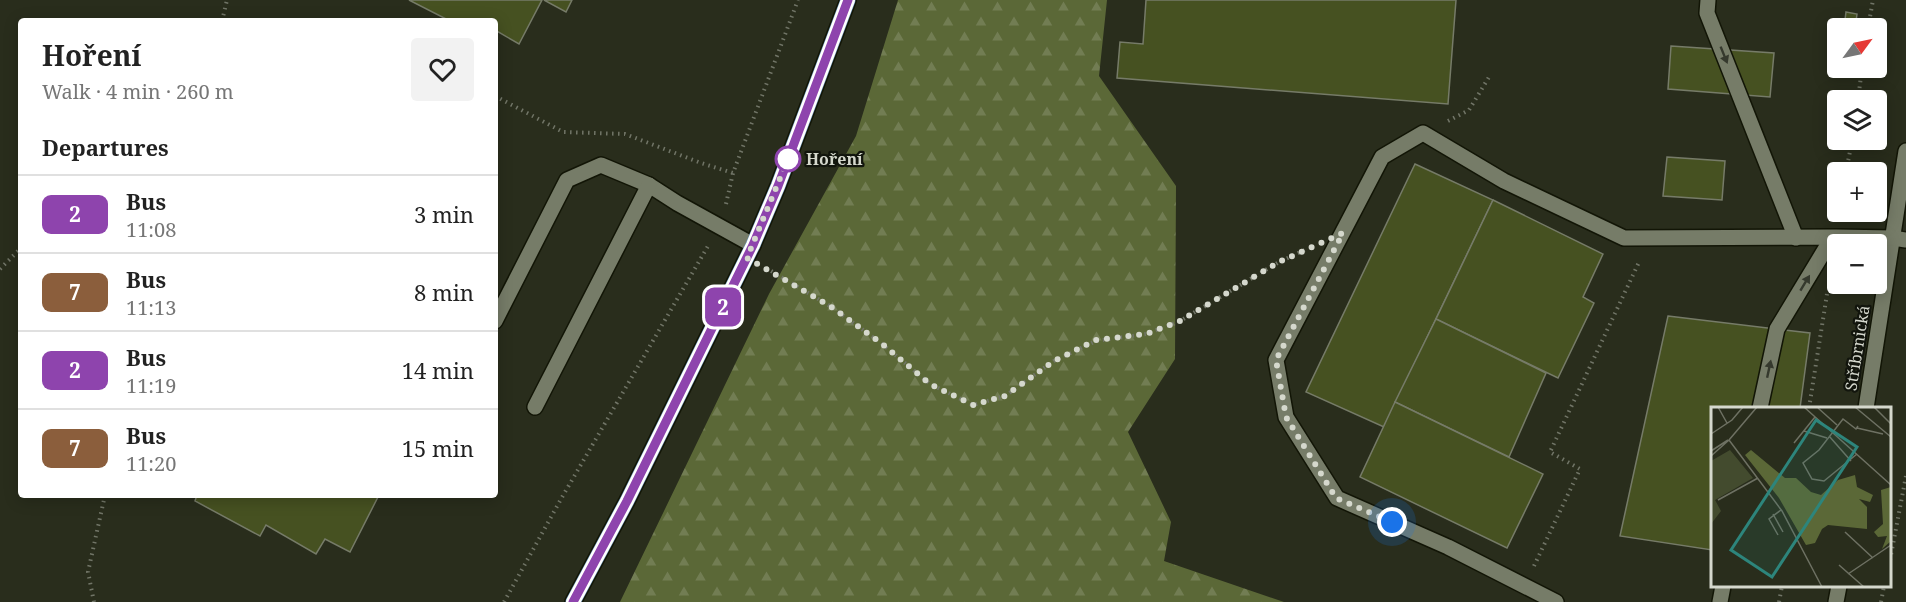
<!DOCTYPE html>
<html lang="en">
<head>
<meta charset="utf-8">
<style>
	:root { --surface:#fff; --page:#f2f2f2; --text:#222; --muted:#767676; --line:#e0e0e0 }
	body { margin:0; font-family:"Noto Serif",serif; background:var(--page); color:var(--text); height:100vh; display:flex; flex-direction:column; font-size:22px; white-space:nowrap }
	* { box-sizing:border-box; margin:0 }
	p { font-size:20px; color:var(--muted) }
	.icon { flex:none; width:33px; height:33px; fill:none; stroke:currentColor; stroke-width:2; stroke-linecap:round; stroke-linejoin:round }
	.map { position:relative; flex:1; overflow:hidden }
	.drawer { position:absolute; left:18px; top:18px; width:480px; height:480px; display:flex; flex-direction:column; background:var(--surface); border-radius:6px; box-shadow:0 3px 15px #0003 }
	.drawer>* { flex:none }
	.badge { padding:0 12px; border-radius:9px; font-size:21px; line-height:39px }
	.needle { width:39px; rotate:57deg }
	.controls { position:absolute; left:1827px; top:18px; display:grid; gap:12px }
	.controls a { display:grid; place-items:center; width:60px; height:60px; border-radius:6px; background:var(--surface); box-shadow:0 3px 15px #0003; font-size:30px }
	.you { position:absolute; width:30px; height:30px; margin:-15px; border:4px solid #fff; border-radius:50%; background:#1a73e8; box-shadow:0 0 0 9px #1a73e833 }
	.map>.badge { position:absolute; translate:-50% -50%; box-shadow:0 0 0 3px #fff }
	h2 { padding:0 24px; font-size:22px; line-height:54px }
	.round { display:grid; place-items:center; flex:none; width:63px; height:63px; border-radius:6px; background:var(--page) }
	.summary { display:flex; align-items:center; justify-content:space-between; height:102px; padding:0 24px }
	h1 { font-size:28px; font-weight:700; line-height:45px }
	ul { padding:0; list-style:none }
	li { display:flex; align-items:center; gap:18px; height:78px; padding:0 24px; border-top:2px solid var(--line) }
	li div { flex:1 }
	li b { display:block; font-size:22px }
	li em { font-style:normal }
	li .badge { min-width:66px; font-weight:700; text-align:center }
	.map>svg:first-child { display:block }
	.forest { fill:url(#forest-firs) }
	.building { fill:#465121; stroke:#767b68; stroke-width:1.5 }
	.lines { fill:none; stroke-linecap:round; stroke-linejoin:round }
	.minor-casing { stroke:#121506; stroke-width:18 }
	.major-casing { stroke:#121506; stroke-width:18 }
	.path { stroke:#717567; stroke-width:4; stroke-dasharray:1.5 4.5; stroke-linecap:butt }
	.minor { stroke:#767c68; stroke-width:15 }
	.major { stroke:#6790b2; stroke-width:15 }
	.oneway { fill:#35392d }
	.line-casing { stroke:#fff; stroke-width:14 }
	.line { stroke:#8e44ad; stroke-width:9 }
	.walk { stroke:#d5d8cd; stroke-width:6; stroke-dasharray:0 10.8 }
	.stop-dot { fill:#fff; stroke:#8e44ad; stroke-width:3 }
	.labels { text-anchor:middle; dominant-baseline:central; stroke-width:4.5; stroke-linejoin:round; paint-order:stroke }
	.stop-label { font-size:16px; font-weight:bold; fill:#d5d8cd; stroke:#12150d; text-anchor:start }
	.street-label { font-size:16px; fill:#d5d8cd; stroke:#12150d }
	.inset-road { fill:none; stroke:#6e7163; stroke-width:1.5 }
	.view { fill:#2d857c; fill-opacity:0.15; stroke:#2d857c; stroke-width:3 }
	.inset-edge { fill:none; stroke:#d5d8cd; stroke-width:3 }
</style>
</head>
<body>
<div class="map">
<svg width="1906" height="602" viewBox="0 0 1906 602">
	<defs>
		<pattern id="forest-firs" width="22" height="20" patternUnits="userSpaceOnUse" patternTransform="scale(1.5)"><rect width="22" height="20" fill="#5b6837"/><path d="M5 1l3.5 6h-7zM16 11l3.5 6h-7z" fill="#727d53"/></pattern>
	</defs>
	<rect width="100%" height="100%" fill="#292d1c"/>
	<polygon class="forest" points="898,0 1107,0 1099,76 1176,186 1175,359 1128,432 1171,522 1164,561 1284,602 620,602 769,294 856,136"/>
	<g class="building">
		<polygon points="409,0 542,0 519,44 495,30 495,21 450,21"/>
		<polygon points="544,0 572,0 566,12"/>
		<polygon points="1146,0 1456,0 1448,104 1117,78 1120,42 1143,44"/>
		<polygon points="1846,12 1857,14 1855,28 1844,28"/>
		<polygon points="1671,46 1774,53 1770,97 1668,89"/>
		<polygon points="1667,157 1725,161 1722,200 1663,196"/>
		<polygon points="1415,164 1493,200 1384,427 1306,392"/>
		<polygon points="1493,200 1603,254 1583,297 1594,303 1558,378 1436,319"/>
		<polygon points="1668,316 1810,333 1800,408 1712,408 1712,550 1620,536"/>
		<polygon points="1436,319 1546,373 1509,457 1395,402"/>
		<polygon points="1395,402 1543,474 1507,548 1360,477"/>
		<polygon points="197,495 379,495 350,552 325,539 316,554 266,525 260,536 195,501"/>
	</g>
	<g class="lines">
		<defs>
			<g id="minor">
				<polyline points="1708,0 1707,13 1796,238"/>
				<polyline points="495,321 567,180 601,165 649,185 677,203 753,245"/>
				<polyline points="535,407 649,185"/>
				<polyline points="1760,408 1777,329 1832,238"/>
				<polyline points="1866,408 1906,151"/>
				<polyline points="1556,602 1448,547 1337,498 1286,417 1276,360 1382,157 1423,133 1504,181 1624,238 1836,237 1893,238 1906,240"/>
				<polyline points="1720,602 1723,586"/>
				<polyline points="1836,602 1839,586"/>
			</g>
			<polyline id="major" points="573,602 627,501 753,245 778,186 848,0"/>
		</defs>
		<use href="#minor" class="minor-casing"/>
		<use href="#major" class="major-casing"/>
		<g class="path">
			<polyline points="222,21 227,0"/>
			<polyline points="1868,28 1873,0"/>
			<polyline points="495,96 563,132 625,134 701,163 733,173"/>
			<polyline points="1858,100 1862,68"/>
			<polyline points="1448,121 1469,110 1489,77"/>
			<polyline points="1852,141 1886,146"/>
			<polyline points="1846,172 1852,141"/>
			<polyline points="726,204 733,173 798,0"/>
			<polyline points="766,268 830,306 881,343 930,384 973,405 1005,396 1054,361 1096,341 1146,334 1180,321 1279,262 1307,249"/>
			<polyline points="0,269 21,248"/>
			<polyline points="1809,408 1827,294"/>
			<polyline points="1890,560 1906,476"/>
			<polyline points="1534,566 1580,469 1550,452 1640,260"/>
			<polyline points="94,602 88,572 105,495"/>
			<polyline points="504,602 561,499 708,246"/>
			<polyline points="1779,602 1782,586"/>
			<polyline points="1881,602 1884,586"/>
		</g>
		<use href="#minor" class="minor"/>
		<use href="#major" class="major"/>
	</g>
	<defs><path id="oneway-solid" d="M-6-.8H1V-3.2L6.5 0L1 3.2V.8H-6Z" transform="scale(1.5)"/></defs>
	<g class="oneway">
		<use href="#oneway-solid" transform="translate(1724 55) rotate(68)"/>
		<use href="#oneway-solid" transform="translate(1805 283) rotate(-59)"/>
		<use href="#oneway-solid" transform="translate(1769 369) rotate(-78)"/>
	</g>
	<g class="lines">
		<defs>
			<polyline id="line" points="573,602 627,501 753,245 778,186 848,0"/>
		</defs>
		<use href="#line" class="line-casing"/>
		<use href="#line" class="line"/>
		<polyline class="walk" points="788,159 747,258 830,306 881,343 930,384 973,405 1005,396 1054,361 1096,340 1146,334 1180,321 1279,262 1343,233 1276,360 1286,417 1336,498 1392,522"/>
	</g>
	<circle class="stop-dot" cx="788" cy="159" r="12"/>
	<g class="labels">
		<g class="stop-label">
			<text x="806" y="159">Hoření</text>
		</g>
		<g class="street-label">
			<text transform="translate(1857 348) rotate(-81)">Stříbrnická</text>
		</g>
	</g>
	<g transform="translate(1711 407)">
		<rect width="180" height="180" fill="#292d1c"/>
		<path d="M40 43 74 71H85L100 85 110 88 127 73 144 68 146 80 162 88 159 95 148 92 156 100V122L117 118 111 122 104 136 95 138 68 91 34 48ZM180 80V134L171 142 176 129 167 130 163 125 172 117 170 83Z" fill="#5b6837"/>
		<path d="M19 43 42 71 4 93 10 104 0 117V54Z" fill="#434b2e"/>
		<path class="inset-road" d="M7 0 16 16M93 0 180 78M144 0 180 30M163 0 180 17M107 1 126 18M146 21 172 27M93 24 116 31M0 27 21 13 32 0M118 29 140 54M18 33 46 0M18 33 71 104 111 180M83 36 104 10M0 44 17 33M146 47 113 74 101 72 92 56 108 43 132 12 145 22 147 19M0 49 18 33M7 93 47 71M62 107 72 125M134 125 162 151M67 128 58 112 70 103M128 158 153 180M137 167 180 138"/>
		<path class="view" d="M105 13 146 40 61 170 20 143Z"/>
		<rect width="180" height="180" class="inset-edge"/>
	</g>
</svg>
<div class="controls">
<a><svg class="needle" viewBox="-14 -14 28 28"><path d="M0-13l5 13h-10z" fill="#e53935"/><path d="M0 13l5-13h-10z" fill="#767676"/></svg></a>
<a><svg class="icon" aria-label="layers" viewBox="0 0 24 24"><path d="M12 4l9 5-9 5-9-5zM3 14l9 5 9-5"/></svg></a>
<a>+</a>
<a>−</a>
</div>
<div class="you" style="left:1392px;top:522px"></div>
<b class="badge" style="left:723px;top:307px;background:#8e44ad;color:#fff">2</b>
<section class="drawer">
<div class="summary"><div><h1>Hoření</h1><p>Walk · 4 min · 260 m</p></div><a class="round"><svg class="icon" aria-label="heart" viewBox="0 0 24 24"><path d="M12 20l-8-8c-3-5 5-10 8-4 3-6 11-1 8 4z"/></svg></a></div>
<h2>Departures</h2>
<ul>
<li><span class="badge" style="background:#8e44ad;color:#fff">2</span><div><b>Bus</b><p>11:08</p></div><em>3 min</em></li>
<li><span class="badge" style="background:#8b5e3c;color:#fff">7</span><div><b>Bus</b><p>11:13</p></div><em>8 min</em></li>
<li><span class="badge" style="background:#8e44ad;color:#fff">2</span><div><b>Bus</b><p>11:19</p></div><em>14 min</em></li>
<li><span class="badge" style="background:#8b5e3c;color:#fff">7</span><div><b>Bus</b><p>11:20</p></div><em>15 min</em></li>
</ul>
</section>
</div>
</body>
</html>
